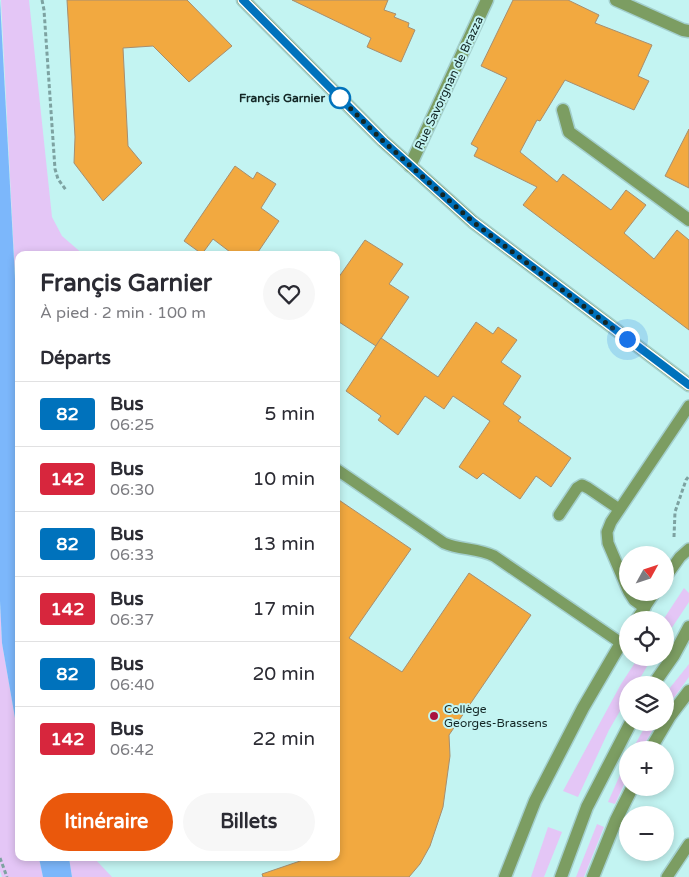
<!DOCTYPE html>
<html lang="fr">
<head>
<meta charset="utf-8">
<style>
	:root { --surface:#fff; --page:#f7f7f7; --text:#2b2b33; --muted:#7c7c81; --line:#e1e1e2; --accent:#ea580c }
	body { margin:0; font-family:"Varela Round",sans-serif; background:var(--page); color:var(--text); height:100vh; display:flex; flex-direction:column; font-size:19px; white-space:nowrap }
	* { box-sizing:border-box; margin:0 }
	p { font-size:16px; color:var(--muted) }
	.icon { flex:none; width:28px; height:28px; fill:none; stroke:currentColor; stroke-width:2; stroke-linecap:round; stroke-linejoin:round }
	.map { position:relative; flex:1; overflow:hidden }
	.sheet { position:absolute; left:15px; top:251px; width:325px; height:610px; display:flex; flex-direction:column; background:var(--surface); border-radius:10px; box-shadow:0 2px 8px #0003 }
	.sheet>* { flex:none }
	.badge { padding:0 10px; border-radius:4px; font-size:18px; line-height:32px }
	.needle { width:32px; rotate:50deg }
	.buttons { position:absolute; left:619px; top:546px; display:grid; gap:10px }
	.buttons a { display:grid; place-items:center; width:55px; height:55px; border-radius:50%; background:var(--surface); box-shadow:0 2px 8px #0003; font-size:25px }
	.you { position:absolute; width:25px; height:25px; margin:-12px; border:4px solid #fff; border-radius:50%; background:#1a73e8; box-shadow:0 0 0 8px #1a73e833 }
	.map>.badge { position:absolute; translate:-50% -50%; box-shadow:0 0 0 2px #fff }
	h2 { padding:0 25px; font-size:19px; line-height:45px }
	.round { display:grid; place-items:center; flex:none; width:52px; height:52px; border-radius:26px; background:var(--page) }
	.head { display:flex; align-items:center; justify-content:space-between; height:85px; padding:0 25px }
	h1 { font-size:24px; font-weight:800; line-height:38px }
	.action { display:flex; gap:10px; margin-top:auto; padding:10px 25px }
	.action a { flex:1; height:58px; border-radius:30px; background:var(--accent); color:#fff; font-size:20px; font-weight:800; line-height:58px; text-align:center }
	.action a+a { background:var(--page); color:var(--text) }
	ul { padding:0; list-style:none }
	li { display:flex; align-items:center; gap:15px; height:65px; padding:0 25px; border-top:1px solid var(--line) }
	li div { flex:1 }
	li b { display:block; font-size:19px }
	li em { font-style:normal }
	li .badge { min-width:55px; font-weight:700; text-align:center }
	.map>svg:first-child { display:block }
	.green { fill:#e4c6f6 }
	.water { fill:#7cb7fb }
	.building { fill:#f2a940; stroke:#a68e70 }
	.lines { fill:none; stroke-linecap:round; stroke-linejoin:round }
	.service-casing { stroke:#a3cfcd; stroke-width:14 }
	.pedestrian-casing { stroke:#a3cfcd; stroke-width:15 }
	.minor-casing { stroke:#a3cfcd; stroke-width:15 }
	.tertiary-casing { stroke:#a3cfcd; stroke-width:15 }
	.path { stroke:#7da2a1; stroke-width:3; stroke-dasharray:4 2.5; stroke-linecap:butt }
	.service { stroke:#7c9d62; stroke-width:11 }
	.pedestrian { stroke:#7c9d62; stroke-width:12 }
	.minor { stroke:#7c9d62; stroke-width:12 }
	.tertiary { stroke:#7c9d62; stroke-width:12 }
	.line-casing { stroke:#fff; stroke-width:11 }
	.line { stroke:#0072bc; stroke-width:8 }
	.walk { stroke:#132625; stroke-width:5; stroke-dasharray:0 9 }
	.stop-dot { fill:#fff; stroke:#0072bc; stroke-width:2.5 }
	.poi-dot { fill:#a9123f; stroke:#c3f4f2; stroke-width:2 }
	.labels { text-anchor:middle; dominant-baseline:central; stroke-width:4; stroke-linejoin:round; paint-order:stroke }
	.street-label { font-size:12px; fill:#132625; stroke:#c3f4f2 }
	.stop-label { font-size:12px; font-weight:bold; fill:#132625; stroke:#c3f4f2; text-anchor:end }
	.poi-label { font-size:12px; fill:#132625; stroke:#c3f4f2; text-anchor:start }
</style>
</head>
<body>
<div class="map">
<svg width="689" height="877" viewBox="0 0 689 877">
	<rect width="100%" height="100%" fill="#c3f4f2"/>
	<g class="green">
		<polygon points="1,0 29,0 52,217 62,236 84,255 19,255 19,353"/>
		<polygon points="684,588 689,593 689,602 665,638 665,620 663,620"/>
		<polygon points="0,601 2,643 19,741 19,858 39,858 43,877 2,877 0,871"/>
		<polygon points="638,658 652,658 636,685 628,685 627,699 609,730 578,797 563,791 621,684"/>
		<polygon points="689,664 689,677 665,710 665,694"/>
		<polygon points="647,723 657,723 641,750 632,750"/>
		<polygon points="627,759 627,778 615,804 608,802"/>
		<polygon points="597,824 604,827 584,877 576,877"/>
		<polygon points="548,827 562,832 544,877 531,877"/>
		<polygon points="69,858 94,858 112,877 72,877"/>
	</g>
	<g class="water">
		<polygon points="0,0 19,353 19,741 2,643 0,601"/>
		<polygon points="39,858 69,858 72,877 43,877"/>
	</g>
	<g class="building">
		<polygon points="67,0 187,0 232,46 189,82 153,46 123,48 128,146 142,163 103,201 74,163 75,137"/>
		<polygon points="292,0 388,0 384,10 396,14 394,17 409,23 408,27 415,30 401,62 367,47 371,38"/>
		<polygon points="513,0 568,0 599,15 595,23 652,45 638,76 649,81 634,110 565,80 540,121 537,120 520,152 557,182 563,174 611,210 626,190 646,205 624,233 654,259 677,230 689,240 689,330 523,205 537,187 474,156 478,148 471,144 507,78 481,66"/>
		<polygon points="689,129 689,188 665,176"/>
		<polygon points="235,166 253,179 257,172 276,184 261,208 279,221 256,255 234,255 213,239 202,254 184,241"/>
		<polygon points="365,240 403,264 389,284 409,297 376,346 336,320 336,281"/>
		<polygon points="476,322 493,334 498,327 517,340 501,362 521,376 503,404 521,417 518,421 571,458 551,487 536,476 520,499 483,473 477,479 459,467 490,421 453,396 444,409 425,396 398,435 378,420 381,416 346,391 381,338 438,377"/>
		<polygon points="336,498 411,549 349,638 402,672 469,573 531,615 449,735 450,756 443,807 430,846 420,864 409,877 263,877 262,874 309,858 336,858"/>
	</g>
	<g class="lines">
		<defs>
			<g id="service">
				<path d="M336 469 444 543C460 550 478 548 494 556L621 643 628 633"/>
				<polyline points="559,515 577,488 582,485 588,488 619,509"/>
				<polyline points="665,578 680,557 689,549"/>
				<polyline points="628,590 608,543 607,532 611,522 689,406"/>
				<polyline points="629,592 634,600 645,608"/>
				<polyline points="636,620 655,592"/>
				<polyline points="667,877 689,844"/>
			</g>
			<polyline id="pedestrian" points="505,877 535,801 583,708 621,643"/>
			<g id="minor">
				<polyline points="243,0 383,141 473,222 689,385"/>
				<polyline points="616,0 683,30 689,31"/>
				<polyline points="563,110 569,132 689,220"/>
				<polyline points="410,166 487,0"/>
				<polyline points="650,750 670,716 689,691"/>
				<polyline points="593,877 616,820 632,788"/>
			</g>
			<g id="tertiary">
				<polyline points="653,685 674,655 689,627"/>
				<polyline points="561,877 587,807 631,722"/>
			</g>
		</defs>
		<use href="#service" class="service-casing"/>
		<use href="#pedestrian" class="pedestrian-casing"/>
		<use href="#minor" class="minor-casing"/>
		<use href="#tertiary" class="tertiary-casing"/>
		<g class="path">
			<polyline points="42,0 44,10 55,169 58,179 66,190"/>
			<polyline points="674,537 675,512 686,480 689,476"/>
			<polyline points="0,858 7,877"/>
		</g>
		<use href="#service" class="service"/>
		<use href="#pedestrian" class="pedestrian"/>
		<use href="#minor" class="minor"/>
		<use href="#tertiary" class="tertiary"/>
	</g>
	<g class="lines">
		<defs>
			<polyline id="line" points="243,0 383,141 473,222 689,385"/>
		</defs>
		<use href="#line" class="line-casing"/>
		<use href="#line" class="line"/>
		<polyline class="walk" points="340,98 339,97 383,141 473,222 627,339"/>
	</g>
	<circle class="stop-dot" cx="340" cy="98" r="10"/>
	<circle class="poi-dot" cx="434" cy="716" r="5"/>
	<g class="labels">
		<g class="street-label">
			<text transform="translate(449 83) rotate(-65)">Rue Savorgnan de Brazza</text>
		</g>
		<g class="stop-label">
			<text x="325" y="98">Françis Garnier</text>
		</g>
		<g class="poi-label">
			<text x="444" y="709">Collège<tspan x="444" dy="14">Georges-Brassens</tspan></text>
		</g>
	</g>
</svg>
<div class="buttons">
<a><svg class="needle" viewBox="-14 -14 28 28"><path d="M0-13l5 13h-10z" fill="#e53935"/><path d="M0 13l5-13h-10z" fill="#7c7c81"/></svg></a>
<a><svg class="icon" aria-label="locate" viewBox="0 0 24 24"><circle cx="12" cy="12" r="6"/><path d="M12 2v4M12 18v4M2 12h4M18 12h4"/></svg></a>
<a><svg class="icon" aria-label="layers" viewBox="0 0 24 24"><path d="M12 4l9 5-9 5-9-5zM3 14l9 5 9-5"/></svg></a>
<a>+</a>
<a>−</a>
</div>
<div class="you" style="left:627px;top:339px"></div>
<section class="sheet">
<div class="head"><div><h1>Françis Garnier</h1><p>À pied · 2 min · 100 m</p></div><a class="round"><svg class="icon" aria-label="heart" viewBox="0 0 24 24"><path d="M12 20l-8-8c-3-5 5-10 8-4 3-6 11-1 8 4z"/></svg></a></div>
<h2>Départs</h2>
<ul>
<li><span class="badge" style="background:#0072bc;color:#fff">82</span><div><b>Bus</b><p>06:25</p></div><em>5 min</em></li>
<li><span class="badge" style="background:#d7263d;color:#fff">142</span><div><b>Bus</b><p>06:30</p></div><em>10 min</em></li>
<li><span class="badge" style="background:#0072bc;color:#fff">82</span><div><b>Bus</b><p>06:33</p></div><em>13 min</em></li>
<li><span class="badge" style="background:#d7263d;color:#fff">142</span><div><b>Bus</b><p>06:37</p></div><em>17 min</em></li>
<li><span class="badge" style="background:#0072bc;color:#fff">82</span><div><b>Bus</b><p>06:40</p></div><em>20 min</em></li>
<li><span class="badge" style="background:#d7263d;color:#fff">142</span><div><b>Bus</b><p>06:42</p></div><em>22 min</em></li>
</ul>
<div class="action"><a>Itinéraire</a><a>Billets</a></div>
</section>
</div>
</body>
</html>
